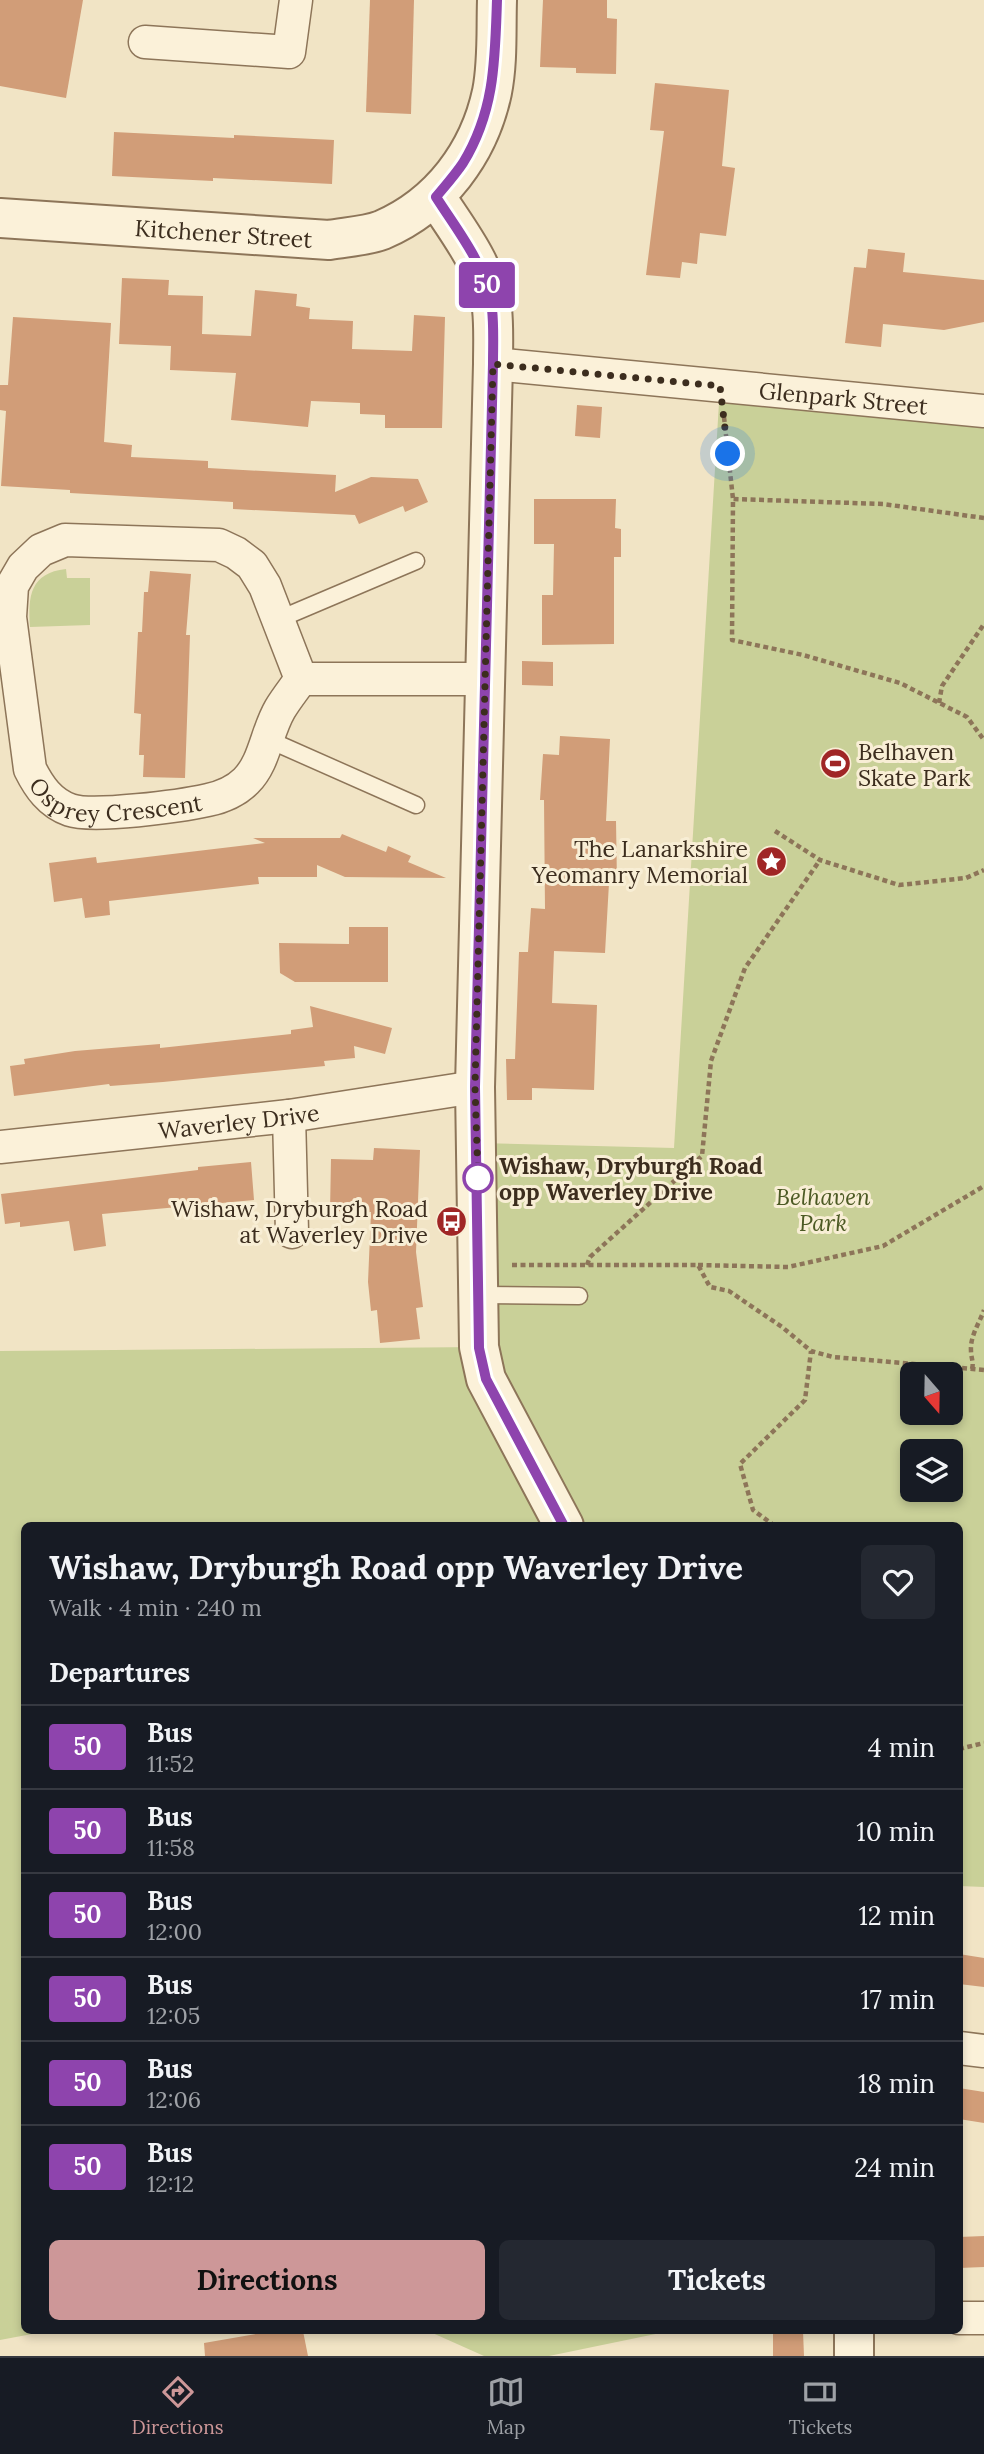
<!DOCTYPE html>
<html lang="en">
<head>
<meta charset="utf-8">
<style>
	:root { --surface:#171b24; --page:#242831; --text:#f1f3f6; --muted:#9ea1a6; --line:#363941; --accent:#cd9798 }
	body { margin:0; font-family:Lora,serif; background:var(--page); color:var(--text); height:100vh; display:flex; flex-direction:column; font-size:26px; white-space:nowrap }
	* { box-sizing:border-box; margin:0 }
	p { font-size:23px; color:var(--muted) }
	.icon { flex:none; width:38px; height:38px; fill:none; stroke:currentColor; stroke-width:2; stroke-linecap:round; stroke-linejoin:round }
	.map { position:relative; flex:1; overflow:hidden }
	.side { position:absolute; left:21px; top:1522px; width:942px; height:812px; display:flex; flex-direction:column; background:var(--surface); border-radius:10px; box-shadow:0 4px 10px #0003 }
	.side>* { flex:none }
	.badge { padding:0 14px; border-radius:5px; font-size:24px; line-height:46px }
	.needle { width:46px; rotate:160deg }
	.buttons { position:absolute; left:900px; top:1362px; display:grid; gap:14px }
	.buttons a { display:grid; place-items:center; width:63px; height:63px; border-radius:10px; background:var(--surface); box-shadow:0 4px 10px #0003; font-size:35px }
	.you { position:absolute; width:35px; height:35px; margin:-18px; border:5px solid #fff; border-radius:50%; background:#1a73e8; box-shadow:0 0 0 10px #1a73e833 }
	.map>.badge { position:absolute; translate:-50% -50%; box-shadow:0 0 0 4px #fff }
	h2 { padding:0 28px; font-size:26px; line-height:63px }
	.round { display:grid; place-items:center; flex:none; width:74px; height:74px; border-radius:10px; background:var(--page) }
	.headline { display:flex; align-items:center; justify-content:space-between; height:119px; padding:0 28px }
	h1 { font-size:33px; font-weight:700; line-height:52px }
	.action { display:flex; gap:14px; margin-top:auto; padding:14px 28px }
	.action a { flex:1; height:80px; border-radius:10px; background:var(--accent); color:#111; font-size:28px; font-weight:700; line-height:80px; text-align:center }
	.action a+a { background:var(--page); color:var(--text) }
	ul { padding:0; list-style:none }
	li { display:flex; align-items:center; gap:21px; height:84px; padding:0 28px; border-top:2px solid var(--line) }
	li div { flex:1 }
	li b { display:block; font-size:26px }
	li em { font-style:normal }
	li .badge { min-width:77px; font-weight:700; text-align:center }
	.dock { display:flex; justify-content:space-around; align-items:center; height:98px; border-top:2px solid var(--line); background:var(--surface); font-size:19px; color:var(--muted) }
	.dock a { display:grid; justify-items:center; gap:4px }
	.dock .current { color:var(--accent) }
	.map>svg:first-child { display:block }
	.green { fill:#c9d098; fill-rule:evenodd }
	.building { fill:#d19d78 }
	.lines { fill:none; stroke-linecap:round; stroke-linejoin:round }
	.service-casing { stroke:#8d7559; stroke-width:19 }
	.minor-casing { stroke:#8d7559; stroke-width:35 }
	.tertiary-casing { stroke:#8d7559; stroke-width:42 }
	.path { stroke:#8d7559; stroke-width:4.5; stroke-dasharray:5 3.5; stroke-linecap:butt }
	.service { stroke:#fbf1d9; stroke-width:16 }
	.minor { stroke:#fbf1d9; stroke-width:32 }
	.tertiary { stroke:#fbf1d9; stroke-width:38 }
	.line-casing { stroke:#fff; stroke-width:16 }
	.line { stroke:#8e44ad; stroke-width:10 }
	.walk { stroke:#3c2d1e; stroke-width:7; stroke-dasharray:0 12.6 }
	.stop-dot { fill:#fff; stroke:#8e44ad; stroke-width:3.5 }
	.labels { text-anchor:middle; dominant-baseline:central; stroke-width:6; stroke-linejoin:round; paint-order:stroke }
	.street-label { font-size:23px; fill:#3c2d1e; stroke:#f8eed5 }
	.poi-label { font-size:23px; fill:#3c2d1e; stroke:#f8eed5; text-anchor:end }
	.stop-label { font-size:23px; font-weight:bold; fill:#3c2d1e; stroke:#f8eed5; text-anchor:start }
	.park-label { font-size:23px; font-style:italic; fill:#4c5a24; stroke:#f8eed5 }
</style>
</head>
<body>
<div class="map">
<svg width="984" height="2356" viewBox="0 0 984 2356">
	<rect width="100%" height="100%" fill="#f1e4c5"/>
	<g class="green">
		<path d="M720 386 984 411V1887L959 1886V1526H24V2331H48L0 2340V1351L479 1347 478 1143 674 1148ZM912 1374H950V1412H912ZM912 1451H950V1489H912Z"/>
		<path d="M66 569 67 578H90V625L30 627C28 596 30 573 66 569Z"/>
		<polygon points="428,2331 670,2331 549,2356 484,2356"/>
	</g>
	<g class="building">
		<polygon points="0,0 83,0 66,98 0,86"/>
		<polygon points="370,0 414,0 411,114 366,112"/>
		<polygon points="543,0 607,0 607,18 617,19 616,74 576,73 576,68 540,67"/>
		<polygon points="655,83 729,90 722,166 735,168 726,236 700,233 697,264 682,262 680,278 646,275 664,131 650,130"/>
		<polygon points="114,132 234,138 234,135 334,140 332,184 213,178 213,181 112,176"/>
		<polygon points="868,249 905,253 903,272 984,280 984,322 944,330 883,324 881,347 845,343 854,267 866,268"/>
		<polygon points="122,278 169,280 168,295 203,296 202,334 251,336 255,290 297,294 296,306 310,308 309,319 353,321 352,349 412,351 414,315 445,317 442,428 385,428 385,415 360,414 360,403 311,401 308,427 231,420 236,373 170,370 171,346 119,344"/>
		<polygon points="13,317 111,323 104,442 132,445 131,457 208,461 208,468 336,475 335,492 371,477 418,479 428,502 405,512 403,506 359,524 355,515 233,509 233,502 70,493 70,490 1,486 6,411 0,410 0,385 8,385"/>
		<polygon points="577,405 602,407 600,438 575,436"/>
		<polygon points="534,499 616,499 615,528 621,529 621,557 614,557 614,644 542,645 542,595 553,595 554,544 534,544"/>
		<polygon points="150,571 191,574 186,635 190,635 185,778 143,777 144,755 139,755 141,714 134,713 138,632 142,632 144,592 148,592"/>
		<polygon points="522,661 553,662 553,686 522,685"/>
		<polygon points="560,736 610,739 606,821 616,821 617,883 609,883 605,953 554,951 552,1003 597,1005 594,1090 532,1088 532,1100 507,1100 506,1059 515,1059 519,952 528,952 531,908 545,909 544,800 540,800 543,754 559,755"/>
		<polygon points="342,834 386,852 388,846 411,856 408,862 446,878 345,877 317,865 317,877 258,877 259,884 109,901 110,915 85,918 82,898 54,902 49,863 96,857 97,863 265,843 253,838 340,838"/>
		<polygon points="349,927 388,927 388,982 295,982 280,973 279,943 349,944"/>
		<polygon points="310,1006 392,1028 385,1054 354,1046 355,1058 324,1061 325,1066 163,1082 110,1086 109,1084 14,1096 10,1066 25,1064 24,1059 75,1051 160,1044 160,1048 291,1034 291,1030 313,1027"/>
		<polygon points="374,1148 420,1150 416,1252 423,1307 416,1308 420,1339 380,1343 377,1310 371,1311 368,1282 371,1212 330,1211 331,1159 373,1160"/>
		<polygon points="251,1162 254,1200 102,1214 106,1246 74,1251 69,1221 20,1227 20,1222 5,1224 1,1194 198,1170 198,1167"/>
		<polygon points="959,1954 984,1958 984,1987 959,1984"/>
		<polygon points="959,2088 984,2092 984,2123 959,2119"/>
		<polygon points="984,2236 984,2267 959,2268 959,2237"/>
		<polygon points="273,2331 303,2331 308,2356 205,2356 204,2343"/>
		<polygon points="773,2331 803,2331 804,2356 773,2356"/>
	</g>
	<g class="lines">
		<defs>
			<g id="service">
				<polyline points="277,620 416,561"/>
				<polyline points="267,739 416,805"/>
				<polyline points="479,1295 579,1296"/>
			</g>
			<g id="minor">
				<polyline points="145,42 289,52 296,0"/>
				<path id="s1" d="M493 364 984 411"/>
				<path id="s2" d="M301 679 265 586 252 565 236 553 219 545 65 540 41 550 23 567 12 586 10 617 30 769C39 787 50 803 70 810 93 818 181 806 208 800 222 797 236 791 246 781 265 762 266 733 280 709 286 699 294 689 301 679H485"/>
				<polyline points="289,1116 292,1232"/>
				<path id="s3" d="M0 1147 289 1116 475 1087"/>
				<polyline points="959,2048 984,2051"/>
				<polyline points="959,2318 984,2318"/>
			</g>
			<g id="tertiary">
				<path d="M436 197C459 233 486 265 492 309 494 327 493 346 493 364L475 1087 479 1347 486 1379 564 1526"/>
				<path id="s4" d="M0 218 329 240C346 237 367 236 382 230 440 205 479 153 492 92 498 62 496 30 497 0"/>
				<polyline points="854,2331 854,2356"/>
			</g>
		</defs>
		<use href="#service" class="service-casing"/>
		<use href="#minor" class="minor-casing"/>
		<use href="#tertiary" class="tertiary-casing"/>
		<g class="path">
			<polyline points="724,417 733,499"/>
			<polyline points="984,518 883,504 733,499 732,640 803,655 900,683 967,717 984,740"/>
			<polyline points="939,703 942,686 984,624"/>
			<polyline points="775,831 820,860 899,885 966,878 984,870"/>
			<polyline points="512,1265 698,1265 710,1287 729,1291 782,1327 811,1351 833,1357 984,1370"/>
			<polyline points="587,1265 590,1257 702,1156 711,1061 745,968 820,860"/>
			<polyline points="698,1265 788,1267 883,1246 984,1186"/>
			<path d="M972 1369C974 1362 971 1358 971 1351 970 1336 979 1324 984 1310"/>
			<polyline points="775,1526 753,1510 740,1464 805,1400 811,1351"/>
			<polyline points="959,1749 984,1743"/>
		</g>
		<use href="#service" class="service"/>
		<use href="#minor" class="minor"/>
		<use href="#tertiary" class="tertiary"/>
	</g>
	<g class="lines">
		<defs>
			<path id="line" d="M497 0C495 59 495 111 463 163 455 175 445 186 436 197 459 233 486 265 492 309 494 327 493 346 493 364L475 1087 479 1348 486 1379 564 1526"/>
		</defs>
		<use href="#line" class="line-casing"/>
		<use href="#line" class="line"/>
		<polyline class="walk" points="478,1178 475,1087 493,364 720,386 728,454"/>
	</g>
	<defs>
		<symbol id="stadium-disc" viewBox="-11 -11 22 22"><circle r="9.5" fill="#a02626" stroke="#f8eed5"/><path d="M0-5a6.5 5 0 1 0 0 10a6.5 5 0 1 0 0-10ZM-3.5-1.8h7v3.6h-7Z" fill="#fff"/></symbol>
		<symbol id="sight-disc" viewBox="-11 -11 22 22"><circle r="9.5" fill="#a02626" stroke="#f8eed5"/><path d="M0-6L1.8-2.2L6-1.7L2.9 1.2L3.7 5.4L0 3.3L-3.7 5.4L-2.9 1.2L-6-1.7L-1.8-2.2Z" fill="#fff"/></symbol>
		<symbol id="bus-disc" viewBox="-11 -11 22 22"><circle r="9.5" fill="#a02626" stroke="#f8eed5"/><path d="M-5-6H5V4H4V6H2V4H-2V6H-4V4H-5ZM-3.5-4V0h7V-4ZM-3.5 1.2v1.5H-2V1.2ZM2 1.2v1.5H3.5V1.2Z" fill="#fff"/></symbol>
	</defs>
	<g fill-rule="evenodd">
		<use href="#stadium-disc" x="818" y="746" width="35" height="35"/>
		<use href="#sight-disc" x="754" y="844" width="35" height="35"/>
		<use href="#bus-disc" x="434" y="1204" width="35" height="35"/>
	</g>
	<circle class="stop-dot" cx="478" cy="1178" r="14"/>
	<g class="labels">
		<g class="street-label">
			<text stroke="none"><textPath href="#s4" startOffset="224">Kitchener Street</textPath></text>
			<text stroke="none"><textPath href="#s1" startOffset="352">Glenpark Street</textPath></text>
			<text stroke="none"><textPath href="#s2" startOffset="676">Osprey Crescent</textPath></text>
			<text stroke="none"><textPath href="#s3" startOffset="240">Waverley Drive</textPath></text>
		</g>
		<g class="poi-label">
			<text x="858" y="751" text-anchor="start">Belhaven<tspan x="858" dy="26">Skate Park</tspan></text>
			<text x="748" y="848">The Lanarkshire<tspan x="748" dy="26">Yeomanry Memorial</tspan></text>
			<text x="428" y="1208">Wishaw, Dryburgh Road<tspan x="428" dy="26">at Waverley Drive</tspan></text>
		</g>
		<g class="stop-label">
			<text x="499" y="1165">Wishaw, Dryburgh Road<tspan x="499" dy="26">opp Waverley Drive</tspan></text>
		</g>
		<g class="park-label">
			<text x="823" y="1196">Belhaven<tspan x="823" dy="26">Park</tspan></text>
		</g>
	</g>
</svg>
<div class="buttons">
<a><svg class="needle" viewBox="-14 -14 28 28"><path d="M0-13l5 13h-10z" fill="#e53935"/><path d="M0 13l5-13h-10z" fill="#9ea1a6"/></svg></a>
<a><svg class="icon" aria-label="layers" viewBox="0 0 24 24"><path d="M12 4l9 5-9 5-9-5zM3 14l9 5 9-5"/></svg></a>
</div>
<div class="you" style="left:728px;top:454px"></div>
<b class="badge" style="left:487px;top:285px;background:#8e44ad;color:#fff">50</b>
<section class="side">
<div class="headline"><div><h1>Wishaw, Dryburgh Road opp Waverley Drive</h1><p>Walk · 4 min · 240 m</p></div><a class="round"><svg class="icon" aria-label="heart" viewBox="0 0 24 24"><path d="M12 20l-8-8c-3-5 5-10 8-4 3-6 11-1 8 4z"/></svg></a></div>
<h2>Departures</h2>
<ul>
<li><span class="badge" style="background:#8e44ad;color:#fff">50</span><div><b>Bus</b><p>11:52</p></div><em>4 min</em></li>
<li><span class="badge" style="background:#8e44ad;color:#fff">50</span><div><b>Bus</b><p>11:58</p></div><em>10 min</em></li>
<li><span class="badge" style="background:#8e44ad;color:#fff">50</span><div><b>Bus</b><p>12:00</p></div><em>12 min</em></li>
<li><span class="badge" style="background:#8e44ad;color:#fff">50</span><div><b>Bus</b><p>12:05</p></div><em>17 min</em></li>
<li><span class="badge" style="background:#8e44ad;color:#fff">50</span><div><b>Bus</b><p>12:06</p></div><em>18 min</em></li>
<li><span class="badge" style="background:#8e44ad;color:#fff">50</span><div><b>Bus</b><p>12:12</p></div><em>24 min</em></li>
</ul>
<div class="action"><a>Directions</a><a>Tickets</a></div>
</section>
</div>
<nav class="dock">
<a class="current"><svg class="icon" aria-label="directions" viewBox="0 0 24 24"><path d="M12 3l9 9-9 9-9-9zM9 14v-3h6M13 9l2 2-2 2"/></svg>Directions</a>
<a><svg class="icon" aria-label="map" viewBox="0 0 24 24"><path d="M3 6l6-2 6 2 6-2v14l-6 2-6-2-6 2zM9 4v14M15 6v14"/></svg>Map</a>
<a><svg class="icon" aria-label="tickets" viewBox="0 0 24 24"><path d="M3 7h18v10H3zM15 7v10"/></svg>Tickets</a>
</nav>
</body>
</html>
